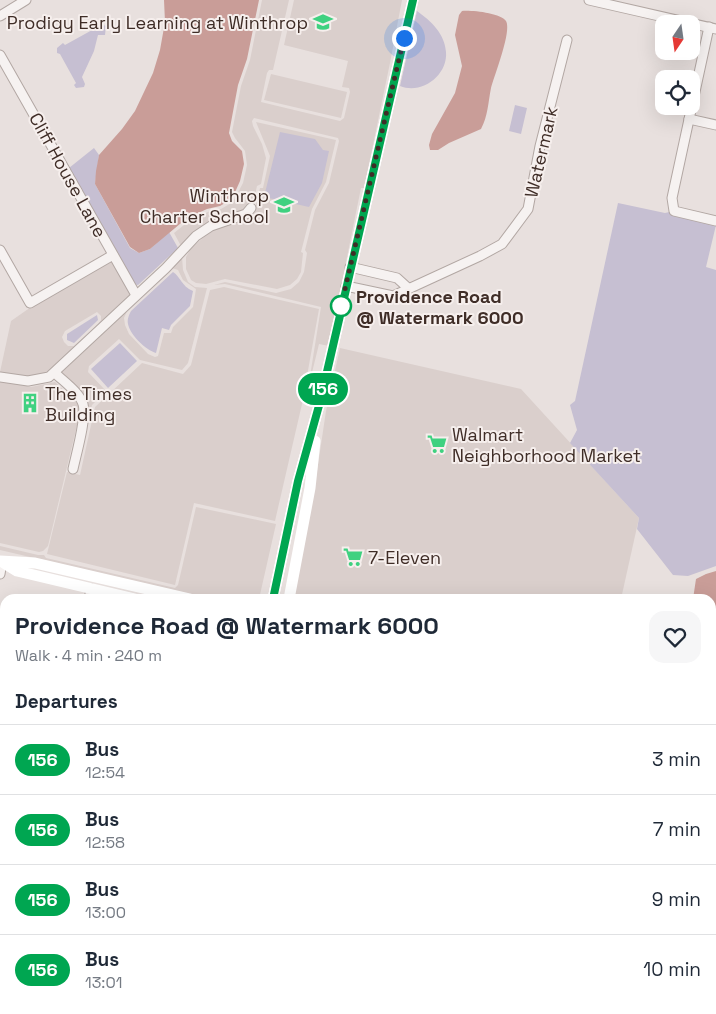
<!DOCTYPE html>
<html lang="en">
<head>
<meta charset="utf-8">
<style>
	:root { --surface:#fff; --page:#f6f6f7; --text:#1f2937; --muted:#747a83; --line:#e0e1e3 }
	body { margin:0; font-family:"Space Grotesk",sans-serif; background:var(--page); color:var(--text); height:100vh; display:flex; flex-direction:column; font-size:19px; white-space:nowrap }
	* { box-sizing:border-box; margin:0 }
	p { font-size:16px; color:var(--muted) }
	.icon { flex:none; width:28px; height:28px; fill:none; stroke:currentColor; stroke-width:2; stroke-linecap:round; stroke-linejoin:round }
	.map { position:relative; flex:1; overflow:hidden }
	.details { position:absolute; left:0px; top:594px; width:716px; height:421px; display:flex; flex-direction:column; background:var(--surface); border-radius:15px 15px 0 0; box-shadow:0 5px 20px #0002 }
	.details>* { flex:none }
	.badge { padding:0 10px; border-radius:16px; font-size:18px; line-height:32px }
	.needle { width:32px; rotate:193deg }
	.controls { position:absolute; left:655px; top:15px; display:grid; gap:10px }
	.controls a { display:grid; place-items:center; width:45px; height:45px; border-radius:10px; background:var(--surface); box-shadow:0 5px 20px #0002; font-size:25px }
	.you { position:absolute; width:25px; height:25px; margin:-12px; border:4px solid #fff; border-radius:50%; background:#1a73e8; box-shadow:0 0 0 8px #1a73e833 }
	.map>.badge { position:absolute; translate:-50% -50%; box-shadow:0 0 0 2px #fff }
	h2 { padding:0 15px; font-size:19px; line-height:45px }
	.round { display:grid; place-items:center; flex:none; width:52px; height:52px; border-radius:15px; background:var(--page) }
	.head { display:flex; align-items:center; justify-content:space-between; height:85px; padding:0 15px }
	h1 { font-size:24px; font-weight:600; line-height:38px }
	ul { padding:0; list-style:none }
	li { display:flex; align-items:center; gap:15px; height:70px; padding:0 15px; border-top:1px solid var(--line) }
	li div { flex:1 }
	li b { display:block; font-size:19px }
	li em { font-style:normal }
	li .badge { min-width:55px; font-weight:700; text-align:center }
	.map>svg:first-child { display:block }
	.built { fill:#dacfcc; fill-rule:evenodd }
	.green { fill:#c6bfd2 }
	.water { fill:#c99d98 }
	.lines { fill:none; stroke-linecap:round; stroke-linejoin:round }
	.street-casing { stroke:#b2a7a3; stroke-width:11 }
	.street { stroke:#f6f2f1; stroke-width:9 }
	.secondary { stroke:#fff; stroke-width:11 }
	.line-casing { stroke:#fff; stroke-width:11 }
	.line { stroke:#00a651; stroke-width:8 }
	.walk { stroke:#3f2d27; stroke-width:5; stroke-dasharray:0 9 }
	.stop-dot { fill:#fff; stroke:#00a651; stroke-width:2.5 }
	.labels { text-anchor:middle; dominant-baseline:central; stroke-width:4; stroke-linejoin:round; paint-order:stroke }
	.poi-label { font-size:18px; fill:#3f2d27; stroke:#f6efed; text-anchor:start }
	.street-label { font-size:18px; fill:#3f2d27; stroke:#f6efed }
	.stop-label { font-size:18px; font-weight:bold; fill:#3f2d27; stroke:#f6efed; text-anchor:start }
</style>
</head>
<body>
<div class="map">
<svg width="716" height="1014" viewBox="0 0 716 1014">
	<rect width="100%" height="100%" fill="#e8e0de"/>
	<g class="built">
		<polygon points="262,0 289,0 273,70 269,70 267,73 261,102 340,121 344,118 350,92 349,88 342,87 348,61 284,45 294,0 402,0 390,63 364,188 361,188 329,346 319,344 308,389 321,307 225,284 214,285 225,282 276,293 291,289 299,282 304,272 307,253 305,250 315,210 329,183 339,141 338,138 254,118 252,121 253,126 262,144 266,158 261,184 257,186 253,204 248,202 245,210 209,222 194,233 181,246 174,233 189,221 208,212 221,209 233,202 243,183 247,165 245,151 235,138 232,132 241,86 250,60"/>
		<polygon points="271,74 347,92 341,118 264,100"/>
		<polygon points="256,122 336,140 326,182 312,209 301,252 303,253 301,272 297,279 290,285 277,289 225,279 206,284 196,283 191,280 186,269 186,257 190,250 209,232 222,226 253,216 260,188 263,188 270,156"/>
		<polygon points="182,257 183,270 188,282 195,287 207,288 188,363 182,370 140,360 119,339 89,366 88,372 106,391 92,405 77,471 88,419 61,373 138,299 128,309 124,318 125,325 129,334 148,354 155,357 158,356 164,333 171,333 173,327 193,307 196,289 183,280 178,270 172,268"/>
		<path d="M111 261 131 295 108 318 48 373 28 376 0 372 11 321 31 307ZM97 312 101 316V320L98 325 74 346H68L64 342 62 337 65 331Z"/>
		<polygon points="224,287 319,309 302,404 275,521 194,503 175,585 47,554 67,472 80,475 95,407 142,363 183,374 191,365 210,290"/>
		<polygon points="340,348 521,389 639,518 621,599 294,599 316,478 326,411"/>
		<polygon points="0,381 31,387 55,382 78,404 80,413 48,546 43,551 39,552 0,543"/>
		<polygon points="196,507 276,524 259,599 210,599 0,550 0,546 38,555 44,555 46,558 175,588 178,585"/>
		<polygon points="0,979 5,981 5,1001 0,999"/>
		<polygon points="0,1003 5,1005 5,1010 16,1010 25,1014 0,1014"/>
		<polygon points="25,1010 175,1010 174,1014 33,1014"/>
	</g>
	<g class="green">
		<path d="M417 11C431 21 445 34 446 52 448 75 422 95 400 86Z"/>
		<polygon points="99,23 106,26 105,35 98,35 94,51 82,77 85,84 84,87 76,88 74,85 76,83 60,54 57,53 57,48 63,43 65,45 94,29 93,26"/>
		<polygon points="515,105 527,108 521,134 509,131"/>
		<polygon points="280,132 315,139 323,150 329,151 322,183 309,207 264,197"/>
		<polygon points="94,148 99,155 95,184 130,248 139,253 150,249 169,232 178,248 138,285 133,284 69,168"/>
		<polygon points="618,203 665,213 674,211 716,225 706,267 716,270 716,566 688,576 673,575 637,529 639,518 570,443 577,430 570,405 575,401"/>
		<path d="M173 272C181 277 181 286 193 291L190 306 171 325 169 330 162 328 156 353C146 350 130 335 128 324 127 319 129 315 131 311Z"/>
		<polygon points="97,315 98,320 96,322 74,343 67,340 67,334"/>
		<polygon points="120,343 137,361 108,388 91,369"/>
		<polygon points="711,645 716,647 716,713 711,712"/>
		<polygon points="711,741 716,742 716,801 711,803"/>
		<polygon points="0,743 5,744 5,875 0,874"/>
	</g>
	<g class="water">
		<polygon points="164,0 259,0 247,59 238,85 229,133 232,141 242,151 244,164 240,181 232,199 220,206 207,209 187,218 150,249 139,253 130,247 95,184 96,171 99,155 122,129 135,111 153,73 160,50 165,22"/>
		<path d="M462 11C471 10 501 13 506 21 512 31 494 76 491 88 488 103 488 116 481 129L449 143 438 150H430L429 145 432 134 455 93 462 66 455 35 459 15Z"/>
		<polygon points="716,571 716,618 711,616 711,599 693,599 696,579 706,574"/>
		<polygon points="0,902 5,903 5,980 0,979"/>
		<polygon points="597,1010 632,1010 631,1014 598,1014"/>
	</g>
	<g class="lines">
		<defs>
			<g id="street">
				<polyline points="589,0 716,29"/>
				<polyline points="0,16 26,0"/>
				<polyline points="709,27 672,198 674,211 716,221"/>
				<polyline points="0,55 136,295"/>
				<polyline points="689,119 716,125"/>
				<polyline points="0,250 30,303 113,255"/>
				<polyline points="350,267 397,278 408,288"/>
				<polyline points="346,286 393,296 480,256 502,244 528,209 540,146 567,40"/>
				<path d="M55 373C64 382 79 392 83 404 87 417 76 455 73 469"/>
				<polyline points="0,377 28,381 49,377 166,268 196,236 211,226 246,214 251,208"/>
				<polyline points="0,574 2,562"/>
				<polyline points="89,599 91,589"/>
			</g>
		</defs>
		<use href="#street" class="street-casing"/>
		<use href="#street" class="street"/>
		<g class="secondary">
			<polyline points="0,561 35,563 190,599"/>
			<polyline points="4,563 17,571 135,599"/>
			<polyline points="273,599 298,481 320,402 413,0"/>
			<polyline points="289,599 310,488 315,441"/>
			<polyline points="711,728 716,729"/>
			<polyline points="186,1014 187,1010"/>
			<polyline points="201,1014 202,1010"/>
		</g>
	</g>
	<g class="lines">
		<defs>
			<polyline id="line" points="273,599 298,481 320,402 413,0"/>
		</defs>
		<use href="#line" class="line-casing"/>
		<use href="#line" class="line"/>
		<polyline class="walk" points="341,306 404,38"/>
	</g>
	<defs>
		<symbol id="school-bare" viewBox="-9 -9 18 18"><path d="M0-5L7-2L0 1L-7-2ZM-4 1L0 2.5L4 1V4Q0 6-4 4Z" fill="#3fd180" stroke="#f6efed" stroke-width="2.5" paint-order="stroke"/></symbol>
		<symbol id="building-bare" viewBox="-9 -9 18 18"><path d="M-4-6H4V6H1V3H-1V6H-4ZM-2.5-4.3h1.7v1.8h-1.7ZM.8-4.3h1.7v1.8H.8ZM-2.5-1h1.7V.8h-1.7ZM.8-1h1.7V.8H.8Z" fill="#3fd180" stroke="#f6efed" stroke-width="2.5" paint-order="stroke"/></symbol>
		<symbol id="supermarket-bare" viewBox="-9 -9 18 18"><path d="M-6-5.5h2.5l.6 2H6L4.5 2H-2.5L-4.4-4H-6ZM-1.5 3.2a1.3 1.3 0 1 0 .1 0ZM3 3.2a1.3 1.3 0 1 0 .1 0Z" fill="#3fd180" stroke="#f6efed" stroke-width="2.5" paint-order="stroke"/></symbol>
	</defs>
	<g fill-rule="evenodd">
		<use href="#school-bare" x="309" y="8" width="28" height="28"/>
		<use href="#school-bare" x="270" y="191" width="28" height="28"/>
		<use href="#building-bare" x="16" y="389" width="28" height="28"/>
		<use href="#supermarket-bare" x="423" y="430" width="28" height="28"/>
		<use href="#supermarket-bare" x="339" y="543" width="28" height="28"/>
	</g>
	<circle class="stop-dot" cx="341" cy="306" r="10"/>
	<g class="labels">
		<g class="poi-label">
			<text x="308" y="22" text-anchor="end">Prodigy Early Learning at Winthrop</text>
			<text x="269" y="195" text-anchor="end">Winthrop<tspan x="269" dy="21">Charter School</tspan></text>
			<text x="45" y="393">The Times<tspan x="45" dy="21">Building</tspan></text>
			<text x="452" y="434">Walmart<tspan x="452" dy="21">Neighborhood Market</tspan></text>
			<text x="368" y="557">7-Eleven</text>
		</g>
		<g class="street-label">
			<text transform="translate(541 152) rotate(-77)">Watermark</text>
			<text transform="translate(68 175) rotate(61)">Cliff House Lane</text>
		</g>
		<g class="stop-label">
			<text x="356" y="296">Providence Road<tspan x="356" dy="21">@ Watermark 6000</tspan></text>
		</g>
	</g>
</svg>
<div class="controls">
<a><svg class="needle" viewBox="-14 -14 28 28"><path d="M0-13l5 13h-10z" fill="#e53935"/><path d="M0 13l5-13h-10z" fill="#747a83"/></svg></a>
<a><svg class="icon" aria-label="locate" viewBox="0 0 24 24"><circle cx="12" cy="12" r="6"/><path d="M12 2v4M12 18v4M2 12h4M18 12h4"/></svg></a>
</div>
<div class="you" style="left:404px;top:38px"></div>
<b class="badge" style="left:323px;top:389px;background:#00a651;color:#fff">156</b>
<section class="details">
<div class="head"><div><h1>Providence Road @ Watermark 6000</h1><p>Walk · 4 min · 240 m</p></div><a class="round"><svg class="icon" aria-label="heart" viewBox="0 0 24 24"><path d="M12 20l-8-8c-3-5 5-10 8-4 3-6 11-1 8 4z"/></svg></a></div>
<h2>Departures</h2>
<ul>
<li><span class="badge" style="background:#00a651;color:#fff">156</span><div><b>Bus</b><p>12:54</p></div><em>3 min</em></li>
<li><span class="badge" style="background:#00a651;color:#fff">156</span><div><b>Bus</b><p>12:58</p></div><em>7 min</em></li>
<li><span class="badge" style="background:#00a651;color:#fff">156</span><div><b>Bus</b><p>13:00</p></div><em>9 min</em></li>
<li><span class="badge" style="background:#00a651;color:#fff">156</span><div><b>Bus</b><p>13:01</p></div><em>10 min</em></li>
</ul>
</section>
</div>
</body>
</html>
